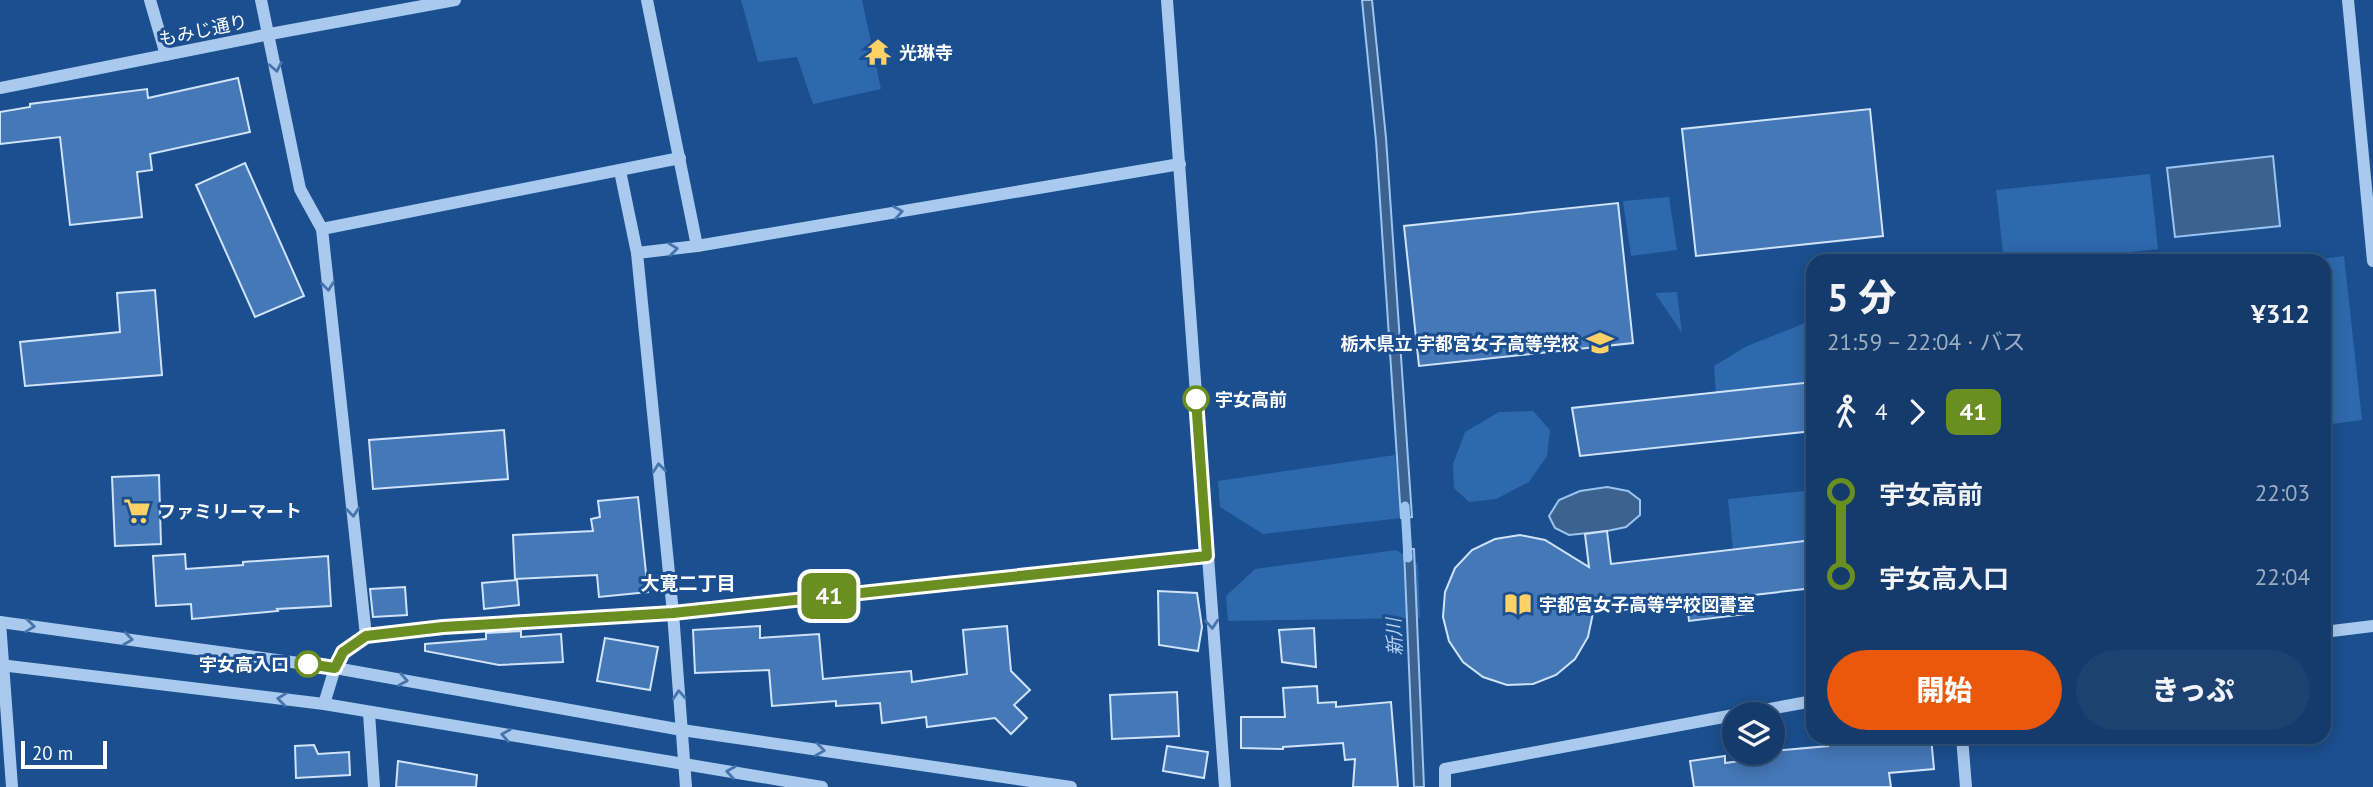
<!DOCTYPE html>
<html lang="ja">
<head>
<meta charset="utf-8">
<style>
	:root { --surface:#143b6b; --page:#1d4271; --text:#f1f3f6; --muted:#9dadc1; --line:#33557e; --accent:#ea580c }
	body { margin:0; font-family:"PT Sans","Noto Sans JP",sans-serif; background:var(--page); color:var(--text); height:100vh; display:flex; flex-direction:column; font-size:26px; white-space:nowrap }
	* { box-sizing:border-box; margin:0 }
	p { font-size:23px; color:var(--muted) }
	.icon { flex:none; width:38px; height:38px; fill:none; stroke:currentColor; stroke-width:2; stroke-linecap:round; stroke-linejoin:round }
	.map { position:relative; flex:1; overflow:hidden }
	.details { position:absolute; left:1806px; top:254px; width:525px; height:490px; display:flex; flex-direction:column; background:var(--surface); border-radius:21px; box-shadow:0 4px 18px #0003,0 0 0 2px var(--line) }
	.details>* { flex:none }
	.badge { padding:0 14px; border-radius:10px; font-size:24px; line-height:46px }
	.controls { position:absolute; left:1722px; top:702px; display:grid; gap:14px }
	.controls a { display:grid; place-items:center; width:63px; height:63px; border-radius:50%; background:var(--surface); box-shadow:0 4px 18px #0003,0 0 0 2px var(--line); font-size:35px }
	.scale { position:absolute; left:21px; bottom:18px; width:86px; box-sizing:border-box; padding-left:7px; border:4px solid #fff; border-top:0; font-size:19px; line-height:24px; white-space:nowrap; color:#fff; -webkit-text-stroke:5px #1b4f8f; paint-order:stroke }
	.map>.badge { position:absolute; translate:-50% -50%; box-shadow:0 0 0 4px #fff }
	.legs { display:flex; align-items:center; gap:10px; height:77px; padding:0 21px; font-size:23px }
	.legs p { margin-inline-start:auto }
	.head { display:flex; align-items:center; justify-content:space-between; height:119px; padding:0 21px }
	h1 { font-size:38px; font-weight:800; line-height:52px }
	.action { display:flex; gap:14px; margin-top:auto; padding:14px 21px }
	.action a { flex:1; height:80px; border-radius:42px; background:var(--accent); color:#fff; font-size:28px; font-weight:800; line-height:80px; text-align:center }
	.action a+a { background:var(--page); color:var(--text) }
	ul { padding:0 21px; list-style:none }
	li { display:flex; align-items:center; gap:24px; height:84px; font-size:26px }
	li i { display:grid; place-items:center; width:10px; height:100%; margin:0 9px; background:currentColor }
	li i::after { content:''; width:18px; height:18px; margin:-9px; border:5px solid; border-radius:50%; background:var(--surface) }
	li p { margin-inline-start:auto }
	li:first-child i { background:linear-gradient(#0000 50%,currentColor 0) }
	li:last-child i { background:linear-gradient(currentColor 50%,#0000 0) }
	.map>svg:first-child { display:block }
	.green { fill:#2e69ad }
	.water { fill:#3c6290; stroke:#9cc4f0; stroke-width:2 }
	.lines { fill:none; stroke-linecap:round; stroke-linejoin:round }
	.stream { stroke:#9cc4f0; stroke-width:9 }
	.building { fill:#4478b7; stroke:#cfe3fa; stroke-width:2 }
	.minor { stroke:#a9c9ee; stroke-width:12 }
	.oneway { stroke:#4674ac }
	.line-1-casing { stroke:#fff; stroke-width:16 }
	.line-1 { stroke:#6b8e23; stroke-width:10 }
	.stop-1-dot { fill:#fff; stroke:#6b8e23; stroke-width:3.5 }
	.labels { text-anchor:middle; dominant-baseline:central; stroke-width:6; stroke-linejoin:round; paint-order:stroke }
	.street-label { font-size:18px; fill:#fff; stroke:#1b4f8f }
	.poi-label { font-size:18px; font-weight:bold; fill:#fff; stroke:#1b4f8f; text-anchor:start }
	.stop-label { font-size:18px; font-weight:bold; fill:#fff; stroke:#1b4f8f; text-anchor:start }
	.neighbourhood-label { font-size:19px; font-weight:bold; fill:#fff; stroke:#1b4f8f }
	.water-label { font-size:19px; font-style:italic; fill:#b5d3f5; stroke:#1b4f8f }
</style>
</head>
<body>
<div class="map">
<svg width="2373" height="787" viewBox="0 0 2373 787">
	<rect width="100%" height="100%" fill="#1b4f8f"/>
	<g class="green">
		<polygon points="741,0 862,0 881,89 813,104 797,57 758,62"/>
		<polygon points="2150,174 2158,249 2045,261 2004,261 1996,190"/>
		<polygon points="1669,197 1677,250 1631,256 1623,201"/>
		<polygon points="2344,256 2362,420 2324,425 2324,261 2305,261"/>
		<polygon points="1677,292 1682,333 1655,293"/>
		<polygon points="1813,320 1813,382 1716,393 1714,366 1747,346"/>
		<polygon points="1533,411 1550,430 1547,456 1529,482 1496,499 1469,502 1454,488 1453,464 1465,432 1499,412"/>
		<polygon points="1395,455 1401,518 1263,534 1220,507 1218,481"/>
		<polygon points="1813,490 1813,540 1733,549 1728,499"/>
		<polygon points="1396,550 1418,564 1420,618 1228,621 1226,596 1255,569"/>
	</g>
	<g class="water">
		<polygon points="1362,0 1372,0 1386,138 1412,517 1401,518 1376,141"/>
		<polygon points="2273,156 2280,226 2175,237 2167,168"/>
		<polygon points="1607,487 1628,491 1640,500 1640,515 1626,527 1607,531 1569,535 1555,528 1549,516 1559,500 1580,491"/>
		<polygon points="1404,549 1414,549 1424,787 1414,787"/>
	</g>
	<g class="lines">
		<polyline class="stream" points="1405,506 1408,558"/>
	</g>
	<g class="building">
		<polygon points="238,78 250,132 150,154 152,170 137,172 142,217 70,225 60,137 0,144 0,112 30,107 30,104 147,89 148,98"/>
		<polygon points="1870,109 1883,236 1696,256 1682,129"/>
		<polygon points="245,163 304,296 255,317 196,185"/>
		<polygon points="1618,203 1633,343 1419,366 1404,226"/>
		<polygon points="155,290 162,375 25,386 20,342 120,332 117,293"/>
		<polygon points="1813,382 1813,431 1580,456 1572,408"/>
		<polygon points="504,430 508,479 373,489 369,440"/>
		<polygon points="159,475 161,544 115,546 112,477"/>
		<polygon points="638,497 648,592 599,597 597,575 515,579 513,535 593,531 591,519 600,517 598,501"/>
		<polygon points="1607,531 1611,564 1813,540 1813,588 1745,596 1747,614 1689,621 1687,603 1593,613 1588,637 1575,659 1556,675 1533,684 1507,685 1483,677 1463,662 1449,641 1443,617 1445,592 1455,568 1472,550 1495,539 1520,535 1545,540 1589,567 1585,534"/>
		<polygon points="185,554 186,569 243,565 243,562 328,556 331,606 277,609 278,611 192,619 191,604 156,606 153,556"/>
		<polygon points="517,580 519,605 484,609 482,583"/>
		<polygon points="405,587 407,615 373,617 370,589"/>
		<polygon points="1158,591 1197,593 1202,627 1198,651 1159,645"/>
		<polygon points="760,626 760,638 819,634 823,679 911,671 912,682 967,674 963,630 1007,626 1011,671 1030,690 1014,705 1027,718 1011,734 995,718 927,727 926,717 882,723 880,703 836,706 836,701 772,706 769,670 695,673 693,630"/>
		<polygon points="1314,628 1316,667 1282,662 1279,630"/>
		<polygon points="521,631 521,637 561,634 563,662 499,665 425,651 425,644 486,639 486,633"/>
		<polygon points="605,638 658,647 650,690 597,681"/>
		<polygon points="1317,686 1318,703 1336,702 1336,707 1391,702 1398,787 1353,787 1355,759 1345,760 1343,743 1283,747 1283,749 1241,748 1241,717 1285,717 1283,688"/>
		<polygon points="1177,692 1179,736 1112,739 1110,695"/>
		<polygon points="1827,737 1931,737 1934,769 1889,773 1891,787 1694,787 1690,761 1725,756 1725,763 1770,757 1769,752 1773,751 1828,746"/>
		<polygon points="314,745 318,754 349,752 350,775 296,778 295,746"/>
		<polygon points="1167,746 1208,752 1204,778 1163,771"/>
		<polygon points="398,761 477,775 476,787 396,787"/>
	</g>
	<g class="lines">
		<g class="minor">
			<polyline points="150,0 166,55"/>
			<polyline points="261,0 300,189 322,229 366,636"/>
			<polyline points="647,0 697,246"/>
			<polyline points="1167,0 1225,787"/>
			<polyline points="2348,0 2373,261"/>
			<polyline points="0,88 270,34 455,0"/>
			<polyline points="620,171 637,253"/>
			<polyline points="322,229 680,158"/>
			<polyline points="0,622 335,668 682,730 1071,787"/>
			<polyline points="0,622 12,787"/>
			<polyline points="2324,632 2373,626"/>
			<polyline points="0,665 324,704 822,787"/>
			<polyline points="324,704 335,668 343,652 366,636 443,627 673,613 1207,556"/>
			<polyline points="369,713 374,787"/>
			<polyline points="1742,714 1813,701"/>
			<polyline points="1962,737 1966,787"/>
			<polyline points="686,787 673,613 637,253 697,246 1180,164"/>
			<polyline points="1445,787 1445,769 1734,715"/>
		</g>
	</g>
	<defs><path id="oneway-chevron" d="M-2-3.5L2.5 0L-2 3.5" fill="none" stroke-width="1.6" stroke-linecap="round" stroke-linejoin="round" transform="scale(1.75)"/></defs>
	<g class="oneway">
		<use href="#oneway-chevron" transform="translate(276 67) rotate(79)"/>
		<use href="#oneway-chevron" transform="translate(898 212) rotate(-10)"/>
		<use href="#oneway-chevron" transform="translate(673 249) rotate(-7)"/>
		<use href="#oneway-chevron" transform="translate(328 286) rotate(84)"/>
		<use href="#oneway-chevron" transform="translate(659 468) rotate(-96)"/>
		<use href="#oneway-chevron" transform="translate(353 512) rotate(84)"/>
		<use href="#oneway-chevron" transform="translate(1212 624) rotate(86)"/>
		<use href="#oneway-chevron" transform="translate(30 626) rotate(7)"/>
		<use href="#oneway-chevron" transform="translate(128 639) rotate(8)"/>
		<use href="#oneway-chevron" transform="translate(403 680) rotate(10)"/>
		<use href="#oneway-chevron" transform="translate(679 695) rotate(-94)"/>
		<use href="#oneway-chevron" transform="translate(282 699) rotate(-173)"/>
		<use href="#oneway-chevron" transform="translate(506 735) rotate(-171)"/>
		<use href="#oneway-chevron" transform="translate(820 750) rotate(8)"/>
		<use href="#oneway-chevron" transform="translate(731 772) rotate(-171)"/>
	</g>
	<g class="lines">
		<defs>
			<polyline id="line-1" points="308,664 335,668 343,652 366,636 443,627 673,613 1207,556 1196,399"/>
		</defs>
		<use href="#line-1" class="line-1-casing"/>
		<use href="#line-1" class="line-1"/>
	</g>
	<defs>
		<symbol id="temple-bare" viewBox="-9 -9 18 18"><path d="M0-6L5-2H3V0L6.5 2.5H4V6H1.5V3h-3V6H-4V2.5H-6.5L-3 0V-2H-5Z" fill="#ffd166" stroke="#1b4f8f" stroke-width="2.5" paint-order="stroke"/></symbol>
		<symbol id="school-bare" viewBox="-9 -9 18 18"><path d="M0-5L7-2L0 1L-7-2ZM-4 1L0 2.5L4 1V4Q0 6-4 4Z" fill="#ffd166" stroke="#1b4f8f" stroke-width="2.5" paint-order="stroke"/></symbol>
		<symbol id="supermarket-bare" viewBox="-9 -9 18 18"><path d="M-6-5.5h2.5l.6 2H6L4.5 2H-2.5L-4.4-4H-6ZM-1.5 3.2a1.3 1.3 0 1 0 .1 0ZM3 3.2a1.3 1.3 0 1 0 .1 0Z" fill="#ffd166" stroke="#1b4f8f" stroke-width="2.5" paint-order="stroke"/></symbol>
		<symbol id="library-bare" viewBox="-9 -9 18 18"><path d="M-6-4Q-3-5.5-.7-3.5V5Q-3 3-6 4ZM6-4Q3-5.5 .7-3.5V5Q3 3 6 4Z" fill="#ffd166" stroke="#1b4f8f" stroke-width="2.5" paint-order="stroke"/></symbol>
	</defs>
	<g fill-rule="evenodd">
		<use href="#temple-bare" x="859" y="33" width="38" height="38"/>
		<use href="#school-bare" x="1581" y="324" width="38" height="38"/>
		<use href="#supermarket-bare" x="118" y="492" width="38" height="38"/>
		<use href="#library-bare" x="1499" y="585" width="38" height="38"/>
	</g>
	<g class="stop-1-dot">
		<circle cx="1196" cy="399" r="12"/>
		<circle cx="308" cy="664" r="12"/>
	</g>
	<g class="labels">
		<g class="street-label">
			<text transform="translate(203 30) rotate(-12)">もみじ通り</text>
		</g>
		<g class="poi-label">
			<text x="899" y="52">光琳寺</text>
			<text x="1579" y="343" text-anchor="end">栃木県立 宇都宮女子高等学校</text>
			<text x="158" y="511">ファミリーマート</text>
			<text x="1539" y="604">宇都宮女子高等学校図書室</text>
		</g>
		<g class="stop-label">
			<text x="1215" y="399">宇女高前</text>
			<text x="289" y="664" text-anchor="end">宇女高入口</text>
		</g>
		<g class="neighbourhood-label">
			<text x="688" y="583">大寛二丁目</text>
		</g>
		<g class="water-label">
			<text transform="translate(1394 637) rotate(-93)">新川</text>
		</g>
	</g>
</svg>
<div class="controls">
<a><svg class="icon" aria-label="layers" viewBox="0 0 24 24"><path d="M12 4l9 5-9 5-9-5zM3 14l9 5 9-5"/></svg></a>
</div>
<div class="scale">20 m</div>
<b class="badge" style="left:829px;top:596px;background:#6b8e23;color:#fff">41</b>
<section class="details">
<div class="head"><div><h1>5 分</h1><p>21:59 – 22:04 · バス</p></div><b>¥312</b></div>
<div class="legs"><svg class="icon" aria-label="walk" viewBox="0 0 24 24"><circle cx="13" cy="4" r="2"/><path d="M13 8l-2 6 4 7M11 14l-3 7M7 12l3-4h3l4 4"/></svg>4<svg class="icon" aria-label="forward" viewBox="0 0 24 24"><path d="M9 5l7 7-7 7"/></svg><b class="badge" style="background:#6b8e23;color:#fff">41</b></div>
<ul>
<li><i style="color:#6b8e23"></i><b>宇女高前</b><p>22:03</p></li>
<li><i style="color:#6b8e23"></i><b>宇女高入口</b><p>22:04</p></li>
</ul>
<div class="action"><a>開始</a><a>きっぷ</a></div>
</section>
</div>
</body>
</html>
